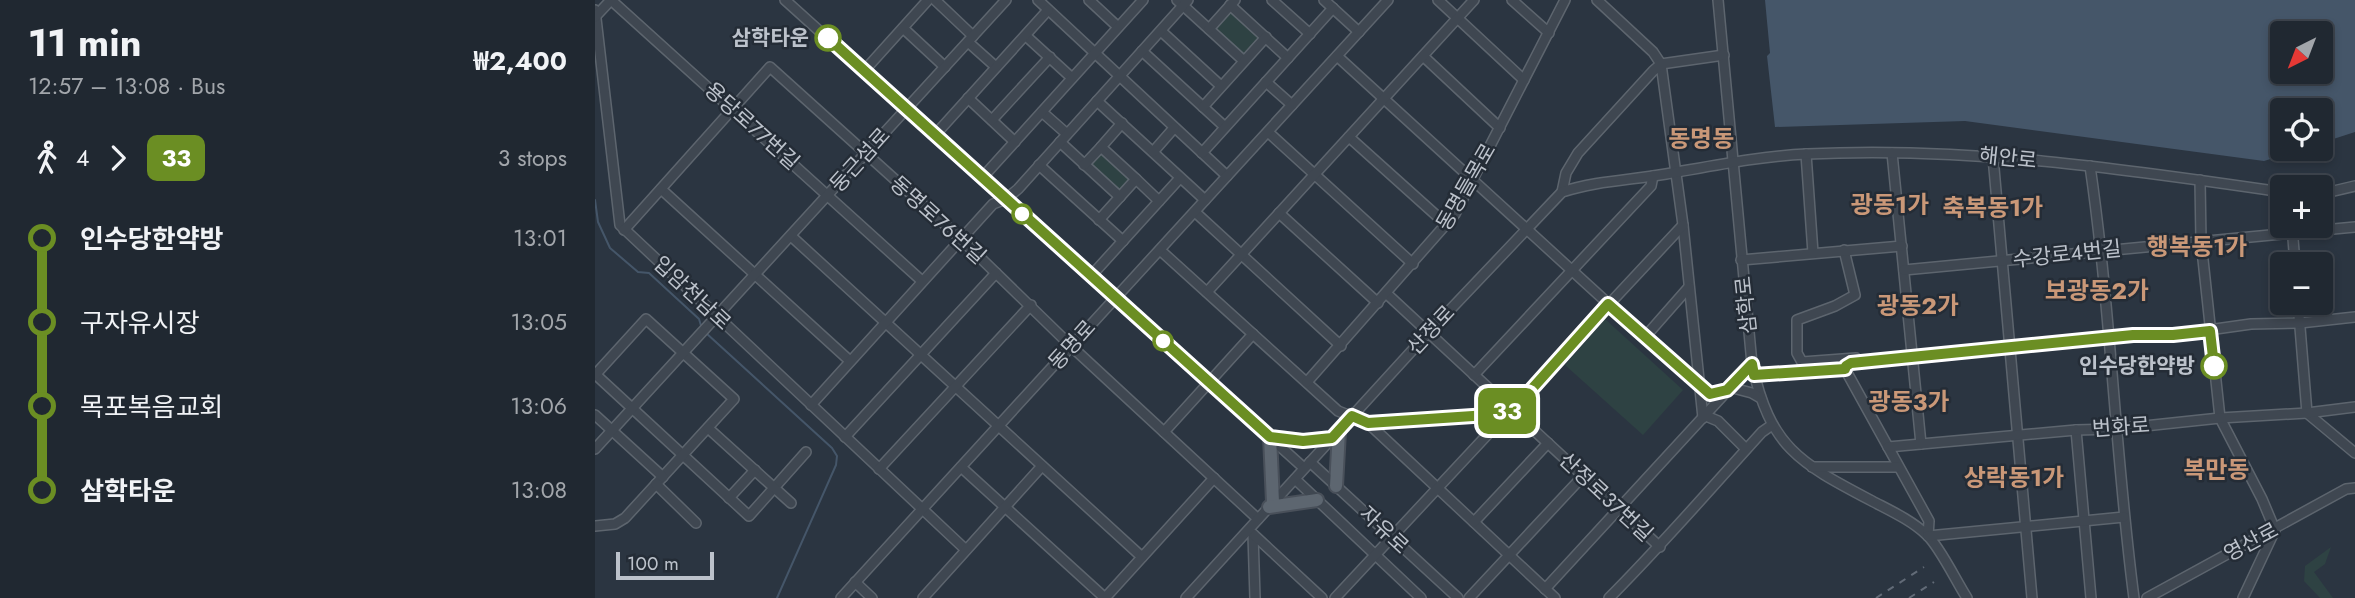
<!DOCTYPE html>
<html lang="en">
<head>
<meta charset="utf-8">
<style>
	:root { --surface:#202831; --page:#283039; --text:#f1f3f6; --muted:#a2a6ab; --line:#3d444d }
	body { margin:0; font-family:Jost,"Noto Sans KR",sans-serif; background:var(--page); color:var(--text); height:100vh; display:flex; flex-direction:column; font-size:26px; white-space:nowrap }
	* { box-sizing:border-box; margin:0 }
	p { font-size:23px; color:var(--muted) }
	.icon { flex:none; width:38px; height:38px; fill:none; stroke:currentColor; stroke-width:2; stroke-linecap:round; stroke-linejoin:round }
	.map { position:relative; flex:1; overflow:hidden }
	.details { display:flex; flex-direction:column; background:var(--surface); width:595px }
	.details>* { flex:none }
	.badge { padding:0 14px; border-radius:10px; font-size:24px; line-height:46px }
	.needle { width:46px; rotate:222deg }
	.buttons { position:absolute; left:1675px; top:21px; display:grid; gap:14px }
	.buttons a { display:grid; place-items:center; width:63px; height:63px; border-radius:7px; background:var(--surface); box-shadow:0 4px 10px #0003,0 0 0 2px var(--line); font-size:35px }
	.scale { position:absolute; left:21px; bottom:18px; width:98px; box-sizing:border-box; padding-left:7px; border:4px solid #bcc2cb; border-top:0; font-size:19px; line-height:24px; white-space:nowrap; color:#bcc2cb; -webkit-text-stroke:5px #242c36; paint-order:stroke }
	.map>.badge { position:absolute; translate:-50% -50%; box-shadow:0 0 0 4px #fff }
	.legs { display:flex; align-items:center; gap:10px; height:77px; padding:0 28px; font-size:23px }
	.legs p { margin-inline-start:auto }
	.overview { display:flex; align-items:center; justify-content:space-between; height:119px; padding:0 28px }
	h1 { font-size:38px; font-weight:700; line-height:52px }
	ul { padding:0 28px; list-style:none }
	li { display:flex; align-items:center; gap:24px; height:84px; font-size:26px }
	li i { display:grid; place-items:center; width:10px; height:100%; margin:0 9px; background:currentColor }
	li i::after { content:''; width:18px; height:18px; margin:-9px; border:5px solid; border-radius:50%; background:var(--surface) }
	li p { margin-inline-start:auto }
	li:first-child i { background:linear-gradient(#0000 50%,currentColor 0) }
	li:last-child i { background:linear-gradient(currentColor 50%,#0000 0) }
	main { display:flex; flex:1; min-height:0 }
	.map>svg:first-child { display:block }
	.green { fill:#2e4243 }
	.water { fill:#455669; fill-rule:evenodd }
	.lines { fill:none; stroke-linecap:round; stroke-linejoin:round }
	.stream { stroke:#455669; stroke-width:2 }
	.minor-casing { stroke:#5d656e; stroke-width:12 }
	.major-casing { stroke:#49505a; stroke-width:16 }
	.minor { stroke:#3f4751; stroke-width:9 }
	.major { stroke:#5d6670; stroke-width:12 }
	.rail { stroke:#626b77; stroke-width:2; stroke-dasharray:7 7; stroke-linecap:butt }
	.line-1-casing { stroke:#fff; stroke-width:16 }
	.line-1 { stroke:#6b8e23; stroke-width:10 }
	.stop-1-dot { fill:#fff; stroke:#6b8e23; stroke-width:3.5 }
	.labels { text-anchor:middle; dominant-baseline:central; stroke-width:5; stroke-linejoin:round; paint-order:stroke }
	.stop-label { font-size:21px; font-weight:bold; fill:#bcc2cb; stroke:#242c36; text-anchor:end }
	.street-label { font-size:21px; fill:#bcc2cb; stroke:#242c36 }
	.quarter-label { font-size:24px; font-weight:bold; fill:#ca9878; stroke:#242c36 }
</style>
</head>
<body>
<main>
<section class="details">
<div class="overview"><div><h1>11 min</h1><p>12:57 – 13:08 · Bus</p></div><b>₩2,400</b></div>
<div class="legs"><svg class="icon" aria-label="walk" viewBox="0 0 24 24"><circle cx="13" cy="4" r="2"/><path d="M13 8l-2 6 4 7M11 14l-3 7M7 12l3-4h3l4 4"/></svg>4<svg class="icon" aria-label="forward" viewBox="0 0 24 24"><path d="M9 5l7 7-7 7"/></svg><b class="badge" style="background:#6b8e23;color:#fff">33</b><p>3 stops</p></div>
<ul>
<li><i style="color:#6b8e23"></i><b>인수당한약방</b><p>13:01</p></li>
<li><i style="color:#6b8e23"></i><span>구자유시장</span><p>13:05</p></li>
<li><i style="color:#6b8e23"></i><span>목포복음교회</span><p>13:06</p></li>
<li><i style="color:#6b8e23"></i><b>삼학타운</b><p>13:08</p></li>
</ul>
</section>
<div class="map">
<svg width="1760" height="598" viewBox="0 0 1760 598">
	<rect width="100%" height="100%" fill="#2b3541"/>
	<g class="green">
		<polygon points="635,8 668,37 649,58 616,29"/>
		<polygon points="506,150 538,179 525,193 493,164"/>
		<polygon points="1010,319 1088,390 1048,435 970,365"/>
		<polygon points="1736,547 1730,564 1719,572 1738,598 1725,598 1709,581 1710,566"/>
	</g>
	<path class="water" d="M1170 0H1760V132L1726 143V110H1687V149H1707L1669 161 1370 121 1180 127 1172 56 1175 53ZM1687 33H1726V72H1687Z"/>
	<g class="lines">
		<g class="stream">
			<polyline points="0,200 3,222 15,248 43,272 54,273 104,319 107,329"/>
			<polyline points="111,333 237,448 242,456 241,465 182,598"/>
		</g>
		<defs>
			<g id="minor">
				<polyline points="190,0 709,468"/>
				<polyline points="340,0 378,36"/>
				<polyline points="443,0 632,176"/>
				<polyline points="494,0 523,27"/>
				<polyline points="582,0 649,61"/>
				<polyline points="677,0 715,34"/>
				<polyline points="729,0 764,32"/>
				<polyline points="843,0 929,80"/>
				<polyline points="917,0 954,33"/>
				<polyline points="1002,0 1058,52 1066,64 1088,225 1108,418"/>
				<path d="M1123 0 1157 364C1175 448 1205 463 1277 501 1296 511 1316 520 1332 535 1345 547 1361 581 1372 598"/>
				<polyline points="635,5 693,58"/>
				<polyline points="0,10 25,225 371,550"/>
				<polyline points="0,17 16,0 327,281"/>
				<polyline points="308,28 350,67"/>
				<polyline points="614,29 640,0"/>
				<polyline points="566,31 626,86"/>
				<polyline points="431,36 477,78"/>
				<polyline points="373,42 401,67"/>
				<polyline points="547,51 630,127"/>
				<polyline points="742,56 1109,391 1114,394 1131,390"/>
				<polyline points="828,56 905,128"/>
				<polyline points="269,71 333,0"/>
				<polyline points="671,82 697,105"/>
				<polyline points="373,98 420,142"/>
				<polyline points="502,101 610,200"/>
				<polyline points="608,107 671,37"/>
				<polyline points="447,112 472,134"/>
				<polyline points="397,120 455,57"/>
				<polyline points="673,132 818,264"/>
				<polyline points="340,135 453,10"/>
				<polyline points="754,137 852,225"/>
				<polyline points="465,142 525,197"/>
				<polyline points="558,152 579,128"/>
				<polyline points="607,153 738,8"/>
				<polyline points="1297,153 1326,444"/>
				<polyline points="1211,154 1218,253"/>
				<polyline points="1398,157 1437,598"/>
				<polyline points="444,165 528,241"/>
				<polyline points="489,165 506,147"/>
				<path d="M1495 166C1516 310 1520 454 1539 598"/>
				<polyline points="387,178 548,0"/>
				<polyline points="541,179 564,201"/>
				<polyline points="1605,180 1606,241 1625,418 1667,499 1680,530 1648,598"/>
				<polyline points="66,189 255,361"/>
				<polyline points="967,192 971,173 983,153 1058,71 1066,64 1129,55"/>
				<polyline points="1726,194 1760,186"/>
				<polyline points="600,212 746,346"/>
				<polyline points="684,213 783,303"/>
				<polyline points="504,220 541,179 506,147 527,123"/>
				<polyline points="1697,226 1700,264"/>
				<polyline points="29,230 175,67 366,239 476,346 663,519"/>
				<polyline points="196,236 547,557"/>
				<polyline points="565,250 743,411 773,423 893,415 916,410"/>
				<polyline points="1249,250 1260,295 1240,306 1202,320 1202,353 1207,362 1261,358"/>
				<polyline points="1146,260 1307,246"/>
				<polyline points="1309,270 1760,227"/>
				<polyline points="496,276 585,178"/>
				<polyline points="612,292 879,0"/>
				<polyline points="792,294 1065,547"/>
				<polyline points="1703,303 1712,413 1760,453"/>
				<polyline points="1050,337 1094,287"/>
				<polyline points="1250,369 1251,366 1256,363 1538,335 1578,335 1656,324 1705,323 1760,317"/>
				<polyline points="1250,369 1334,521 1333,536"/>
				<polyline points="0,374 154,516 211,452"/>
				<polyline points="0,375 51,319 139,399 30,518 20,524 0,526"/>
				<polyline points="879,375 1056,186 1058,176"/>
				<polyline points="1159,375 1250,369"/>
				<polyline points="712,382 860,214 970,0"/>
				<polyline points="1134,387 1157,393 1164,397"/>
				<polyline points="216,405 398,204 411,199 423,189 593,0"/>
				<polyline points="0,415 68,477"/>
				<polyline points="1111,416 1123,421 1151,449"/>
				<polyline points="773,423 960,598"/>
				<polyline points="113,428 196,503"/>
				<polyline points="1481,430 1496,598"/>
				<polyline points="569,432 658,334"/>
				<polyline points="250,437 401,273"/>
				<polyline points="1293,447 1481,430 1521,429 1625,418 1712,413 1760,407"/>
				<polyline points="0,449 411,0"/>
				<polyline points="715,462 863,598"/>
				<polyline points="366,467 510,598 619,478"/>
				<polyline points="1217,467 1303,467"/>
				<polyline points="284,469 436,305"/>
				<polyline points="700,479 826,598"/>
				<polyline points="61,484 101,523"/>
				<polyline points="134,498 160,470"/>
				<polyline points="879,522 953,443"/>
				<polyline points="658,534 660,598"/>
				<polyline points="659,535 727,598"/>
				<polyline points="1333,536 1529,517"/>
				<polyline points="260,582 277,598"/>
				<polyline points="950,589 1157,364"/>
				<polyline points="246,598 793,0"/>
				<polyline points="328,598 447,466"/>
				<path d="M591 598 834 332 967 192C1000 181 1036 180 1071 174 1117 166 1165 156 1212 154 1371 146 1530 169 1687 192"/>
				<polyline points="740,598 1088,225"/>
				<polyline points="874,598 988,476"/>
				<path d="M1014 598C1067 545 1116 488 1167 432L1177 425"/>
				<polyline points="1552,598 1751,489 1760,488"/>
			</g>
			<g id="major">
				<polyline points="741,486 744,431"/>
				<polyline points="678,502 675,437 708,441 737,438"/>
				<polyline points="674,507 722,500"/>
			</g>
		</defs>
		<use href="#minor" class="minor-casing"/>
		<use href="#major" class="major-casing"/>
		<use href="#minor" class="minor"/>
		<use href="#major" class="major"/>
		<g class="rail">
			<polyline points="1281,598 1329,567"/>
			<polyline points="1314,598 1339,582"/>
		</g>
	</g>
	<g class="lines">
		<defs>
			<polyline id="line-1" points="233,38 675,437 708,441 737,438 757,416 773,423 893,415 918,410 1013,304 1115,394 1132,390 1157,364 1159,375 1250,369 1251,366 1256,363 1538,335 1578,335 1615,331 1619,366"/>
		</defs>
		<use href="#line-1" class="line-1-casing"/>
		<use href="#line-1" class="line-1"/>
	</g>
	<g class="stop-1-dot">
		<circle cx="233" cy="38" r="12"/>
		<circle cx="427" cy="214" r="9"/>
		<circle cx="568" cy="341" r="9"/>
		<circle cx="1619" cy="366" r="12"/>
	</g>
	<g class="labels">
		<g class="stop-label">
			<text x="214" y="38">삼학타운</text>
			<text x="1600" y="366">인수당한약방</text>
		</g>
		<g class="street-label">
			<text transform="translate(157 126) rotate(42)">용당로77번길</text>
			<text transform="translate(1413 158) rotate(6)">해안로</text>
			<text transform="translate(265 160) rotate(-48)">둥근섬로</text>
			<text transform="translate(871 187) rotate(-60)">동명들목로</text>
			<text transform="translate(343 220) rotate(42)">동명로76번길</text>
			<text transform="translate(1472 254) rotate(-6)">수강로4번길</text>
			<text transform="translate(97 293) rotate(43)">입암천남로</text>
			<text transform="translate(1151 305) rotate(-96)">삼학로</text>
			<text transform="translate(836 330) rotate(-47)">산정로</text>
			<text transform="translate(477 345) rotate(-48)">동명로</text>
			<text transform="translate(1526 427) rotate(-4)">번화로</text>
			<text transform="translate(1011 497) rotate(43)">산정로37번길</text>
			<text transform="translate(789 530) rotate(43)">자유로</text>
			<text transform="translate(1656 542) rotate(-28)">영산로</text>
		</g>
		<g class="quarter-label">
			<text x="1106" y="138">동명동</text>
			<text x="1295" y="204">광동1가</text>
			<text x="1398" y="207">축복동1가</text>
			<text x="1602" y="246">행복동1가</text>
			<text x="1502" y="290">보광동2가</text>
			<text x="1323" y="305">광동2가</text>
			<text x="1314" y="401">광동3가</text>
			<text x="1621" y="469">복만동</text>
			<text x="1419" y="477">상락동1가</text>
		</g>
	</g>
</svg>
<div class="buttons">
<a><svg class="needle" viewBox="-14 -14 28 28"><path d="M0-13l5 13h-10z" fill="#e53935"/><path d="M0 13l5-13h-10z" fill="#a2a6ab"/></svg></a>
<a><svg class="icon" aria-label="locate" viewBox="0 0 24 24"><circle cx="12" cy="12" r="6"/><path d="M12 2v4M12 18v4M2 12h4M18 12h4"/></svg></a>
<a>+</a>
<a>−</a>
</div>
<div class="scale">100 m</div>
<b class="badge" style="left:912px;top:411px;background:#6b8e23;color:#fff">33</b>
</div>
</main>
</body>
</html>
